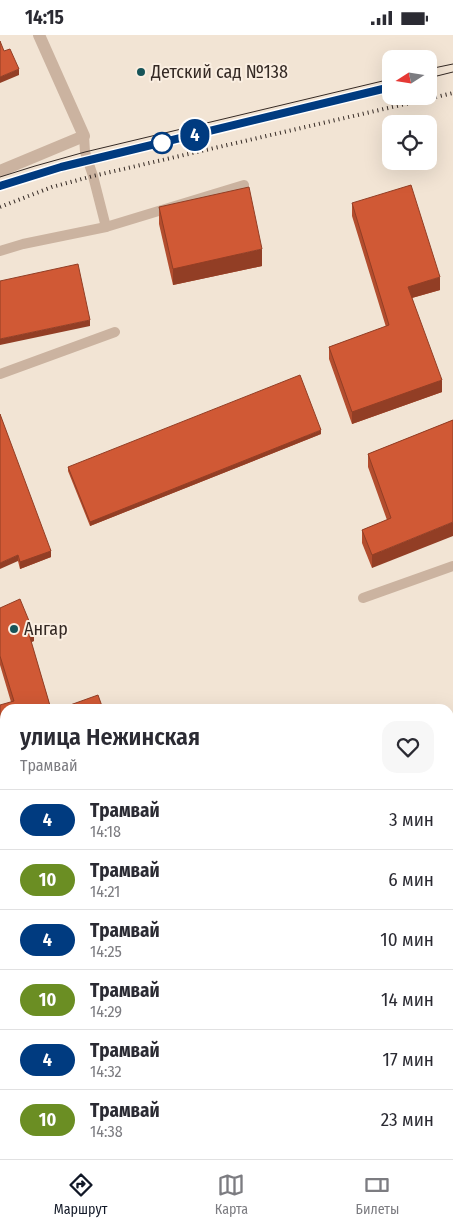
<!DOCTYPE html>
<html lang="ru">
<head>
<meta charset="utf-8">
<style>
	:root { --surface:#fff; --page:#f7f7f7; --text:#2b2b33; --muted:#7c7c81; --line:#e1e1e2; --accent:#111827 }
	body { margin:0; font-family:"Fira Sans Condensed",sans-serif; background:var(--page); color:var(--text); height:100vh; display:flex; flex-direction:column; font-size:19px; white-space:nowrap }
	* { box-sizing:border-box; margin:0 }
	p { font-size:16px; color:var(--muted) }
	.icon { flex:none; width:28px; height:28px; fill:none; stroke:currentColor; stroke-width:2; stroke-linecap:round; stroke-linejoin:round }
	.map { position:relative; flex:1; overflow:hidden }
	.drawer { position:absolute; left:0px; top:669px; width:454px; height:456px; display:flex; flex-direction:column; background:var(--surface); border-radius:15px 15px 0 0; box-shadow:0 5px 20px #0002 }
	.drawer>* { flex:none }
	.badge { padding:0 10px; border-radius:16px; font-size:18px; line-height:32px }
	.needle { width:32px; rotate:258deg }
	.tools { position:absolute; left:382px; top:15px; display:grid; gap:10px }
	.tools a { display:grid; place-items:center; width:55px; height:55px; border-radius:10px; background:var(--surface); box-shadow:0 5px 20px #0002; font-size:25px }
	.map>.badge { position:absolute; translate:-50% -50%; box-shadow:0 0 0 2px #fff }
	.round { display:grid; place-items:center; flex:none; width:52px; height:52px; border-radius:15px; background:var(--page) }
	.head { display:flex; align-items:center; justify-content:space-between; height:85px; padding:0 20px }
	h1 { font-size:24px; font-weight:600; line-height:38px }
	ul { padding:0; list-style:none }
	li { display:flex; align-items:center; gap:15px; height:60px; padding:0 20px; border-top:1px solid var(--line) }
	li div { flex:1 }
	li b { display:block; font-size:19px }
	li em { font-style:normal }
	li .badge { min-width:55px; font-weight:700; text-align:center }
	.status { display:flex; justify-content:space-between; align-items:center; height:35px; padding:0 25px; background:var(--surface); direction:ltr }
	.status svg { height:14px; fill:currentColor }
	.dock { display:flex; justify-content:space-around; align-items:center; height:70px; border-top:1px solid var(--line); background:var(--surface); font-size:14px; color:var(--muted) }
	.dock a { display:grid; justify-items:center; gap:2px }
	.dock .active { color:var(--accent) }
	.map>svg:first-child { display:block }
	.lines { fill:none; stroke-linecap:round; stroke-linejoin:round }
	.service { stroke:#cbb3a0; stroke-width:10 }
	.minor { stroke:#cbb3a0; stroke-width:12 }
	.tram { stroke:#342924; stroke-width:1 }
	.rail { stroke:#342924; stroke-width:4; stroke-dasharray:1 4; stroke-linecap:butt }
	.wall { fill:#b34d2e }
	.shaded-wall { fill:#923e25 }
	.building { fill:#d05935; stroke:#923e25 }
	.line-casing { stroke:#fff; stroke-width:11 }
	.line { stroke:#003b80; stroke-width:8 }
	.poi-dot { fill:#175458; stroke:#faeee1; stroke-width:2 }
	.stop-dot { fill:#fff; stroke:#003b80; stroke-width:2.5 }
	.labels { text-anchor:middle; dominant-baseline:central; stroke-width:4; stroke-linejoin:round; paint-order:stroke }
	.poi-label { font-size:18px; fill:#342924; stroke:#faeee1; text-anchor:start }
</style>
</head>
<body>
<div class="status"><b>14:15</b><svg viewBox="0 0 49 12"><path d="M0 12V9h3v3zM5 12V6h3v6zM10 12V3h3v9zM15 12V0h3v12zM26 1h20v11H26zM47 4h2v5h-2z"/></svg></div>
<div class="map">
<svg width="453" height="1124" viewBox="0 0 453 1124">
	<rect width="100%" height="100%" fill="#f2e4d4"/>
	<g class="lines">
		<g class="service">
			<polyline points="84,101 85,117 93,141 106,192"/>
			<polyline points="0,216 23,209 106,192 244,150"/>
			<polyline points="0,339 115,297"/>
			<polyline points="363,563 453,531"/>
			<polyline points="0,829 5,825"/>
			<polyline points="449,997 453,995"/>
			<polyline points="277,1120 278,1124"/>
			<polyline points="344,1120 345,1124"/>
		</g>
		<polyline class="minor" points="0,136 84,101 39,0"/>
		<g class="tram">
			<polyline points="429,34 453,29"/>
			<polyline points="429,43 453,37"/>
			<polyline points="0,142 35,131 85,117 391,44"/>
			<polyline points="0,151 61,132 391,52"/>
		</g>
		<polyline class="rail" points="0,172 52,152 93,141 453,58"/>
	</g>
	<g class="wall">
		<polygon points="352,168 440,255 412,263 442,357 352,389 329,324 329,312 386,292 352,181"/>
		<polygon points="159,172 262,231 173,250 159,189"/>
		<polygon points="0,379 51,522 20,534 18,526"/>
		<polygon points="453,385 372,533 362,508 362,495 387,485 368,432 368,419"/>
		<polygon points="321,399 90,491 68,436 68,432"/>
		<polygon points="0,573 34,606 31,607 51,674 11,667 0,630"/>
		<polygon points="388,1120 449,1120 453,1124 389,1124"/>
	</g>
	<g class="shaded-wall">
		<polygon points="19,34 19,40 0,48 0,42"/>
		<polygon points="262,214 262,231 173,250 173,234"/>
		<polygon points="440,242 440,255 408,264 408,252"/>
		<polygon points="90,285 90,291 0,310 0,304"/>
		<polygon points="442,345 442,357 352,389 352,377"/>
		<polygon points="321,395 321,399 90,491 90,487"/>
		<polygon points="453,487 453,501 372,533 372,520"/>
		<polygon points="51,516 51,522 20,534 20,527"/>
		<polygon points="18,520 18,526 0,534 0,528"/>
		<polygon points="34,598 34,606 29,608 29,599"/>
		<polygon points="5,706 5,715 0,716 0,708"/>
	</g>
	<g class="building">
		<polygon points="0,6 4,16 10,14 19,34 0,42"/>
		<polygon points="411,150 440,242 408,252 442,345 352,377 329,312 389,290 352,168"/>
		<polygon points="249,152 262,214 173,234 159,172"/>
		<polygon points="78,229 90,285 0,304 0,246"/>
		<polygon points="300,340 321,395 90,487 68,432"/>
		<polygon points="0,379 51,516 20,527 18,520 0,528"/>
		<polygon points="453,385 453,487 372,520 362,495 391,483 368,419"/>
		<polygon points="20,564 34,598 29,599 51,674 5,674 5,706 0,708 0,670 14,666 0,621 0,573"/>
		<polygon points="98,660 103,674 59,674"/>
		<polygon points="453,1002 453,1124 392,1124 391,1120 449,1120 449,1004"/>
		<polygon points="76,1120 208,1120 206,1124 57,1124"/>
	</g>
	<g class="lines">
		<defs>
			<polyline id="line" points="0,151 61,132 391,52"/>
		</defs>
		<use href="#line" class="line-casing"/>
		<use href="#line" class="line"/>
	</g>
	<g class="poi-dot">
		<circle cx="141" cy="37" r="5"/>
		<circle cx="14" cy="594" r="5"/>
	</g>
	<circle class="stop-dot" cx="162" cy="108" r="10"/>
	<g class="labels">
		<g class="poi-label">
			<text x="151" y="37">Детский сад №138</text>
			<text x="24" y="594">Ангар</text>
		</g>
	</g>
</svg>
<div class="tools">
<a><svg class="needle" viewBox="-14 -14 28 28"><path d="M0-13l5 13h-10z" fill="#e53935"/><path d="M0 13l5-13h-10z" fill="#7c7c81"/></svg></a>
<a><svg class="icon" aria-label="locate" viewBox="0 0 24 24"><circle cx="12" cy="12" r="6"/><path d="M12 2v4M12 18v4M2 12h4M18 12h4"/></svg></a>
</div>
<b class="badge" style="left:195px;top:100px;background:#003b80;color:#fff">4</b>
<section class="drawer">
<div class="head"><div><h1>улица Нежинская</h1><p>Трамвай</p></div><a class="round"><svg class="icon" aria-label="heart" viewBox="0 0 24 24"><path d="M12 20l-8-8c-3-5 5-10 8-4 3-6 11-1 8 4z"/></svg></a></div>
<ul>
<li><span class="badge" style="background:#003b80;color:#fff">4</span><div><b>Трамвай</b><p>14:18</p></div><em>3 мин</em></li>
<li><span class="badge" style="background:#6b8e23;color:#fff">10</span><div><b>Трамвай</b><p>14:21</p></div><em>6 мин</em></li>
<li><span class="badge" style="background:#003b80;color:#fff">4</span><div><b>Трамвай</b><p>14:25</p></div><em>10 мин</em></li>
<li><span class="badge" style="background:#6b8e23;color:#fff">10</span><div><b>Трамвай</b><p>14:29</p></div><em>14 мин</em></li>
<li><span class="badge" style="background:#003b80;color:#fff">4</span><div><b>Трамвай</b><p>14:32</p></div><em>17 мин</em></li>
<li><span class="badge" style="background:#6b8e23;color:#fff">10</span><div><b>Трамвай</b><p>14:38</p></div><em>23 мин</em></li>
</ul>
</section>
</div>
<nav class="dock">
<a class="active"><svg class="icon" aria-label="directions" viewBox="0 0 24 24"><path d="M12 3l9 9-9 9-9-9zM9 14v-3h6M13 9l2 2-2 2"/></svg>Маршрут</a>
<a><svg class="icon" aria-label="map" viewBox="0 0 24 24"><path d="M3 6l6-2 6 2 6-2v14l-6 2-6-2-6 2zM9 4v14M15 6v14"/></svg>Карта</a>
<a><svg class="icon" aria-label="tickets" viewBox="0 0 24 24"><path d="M3 7h18v10H3zM15 7v10"/></svg>Билеты</a>
</nav>
</body>
</html>
